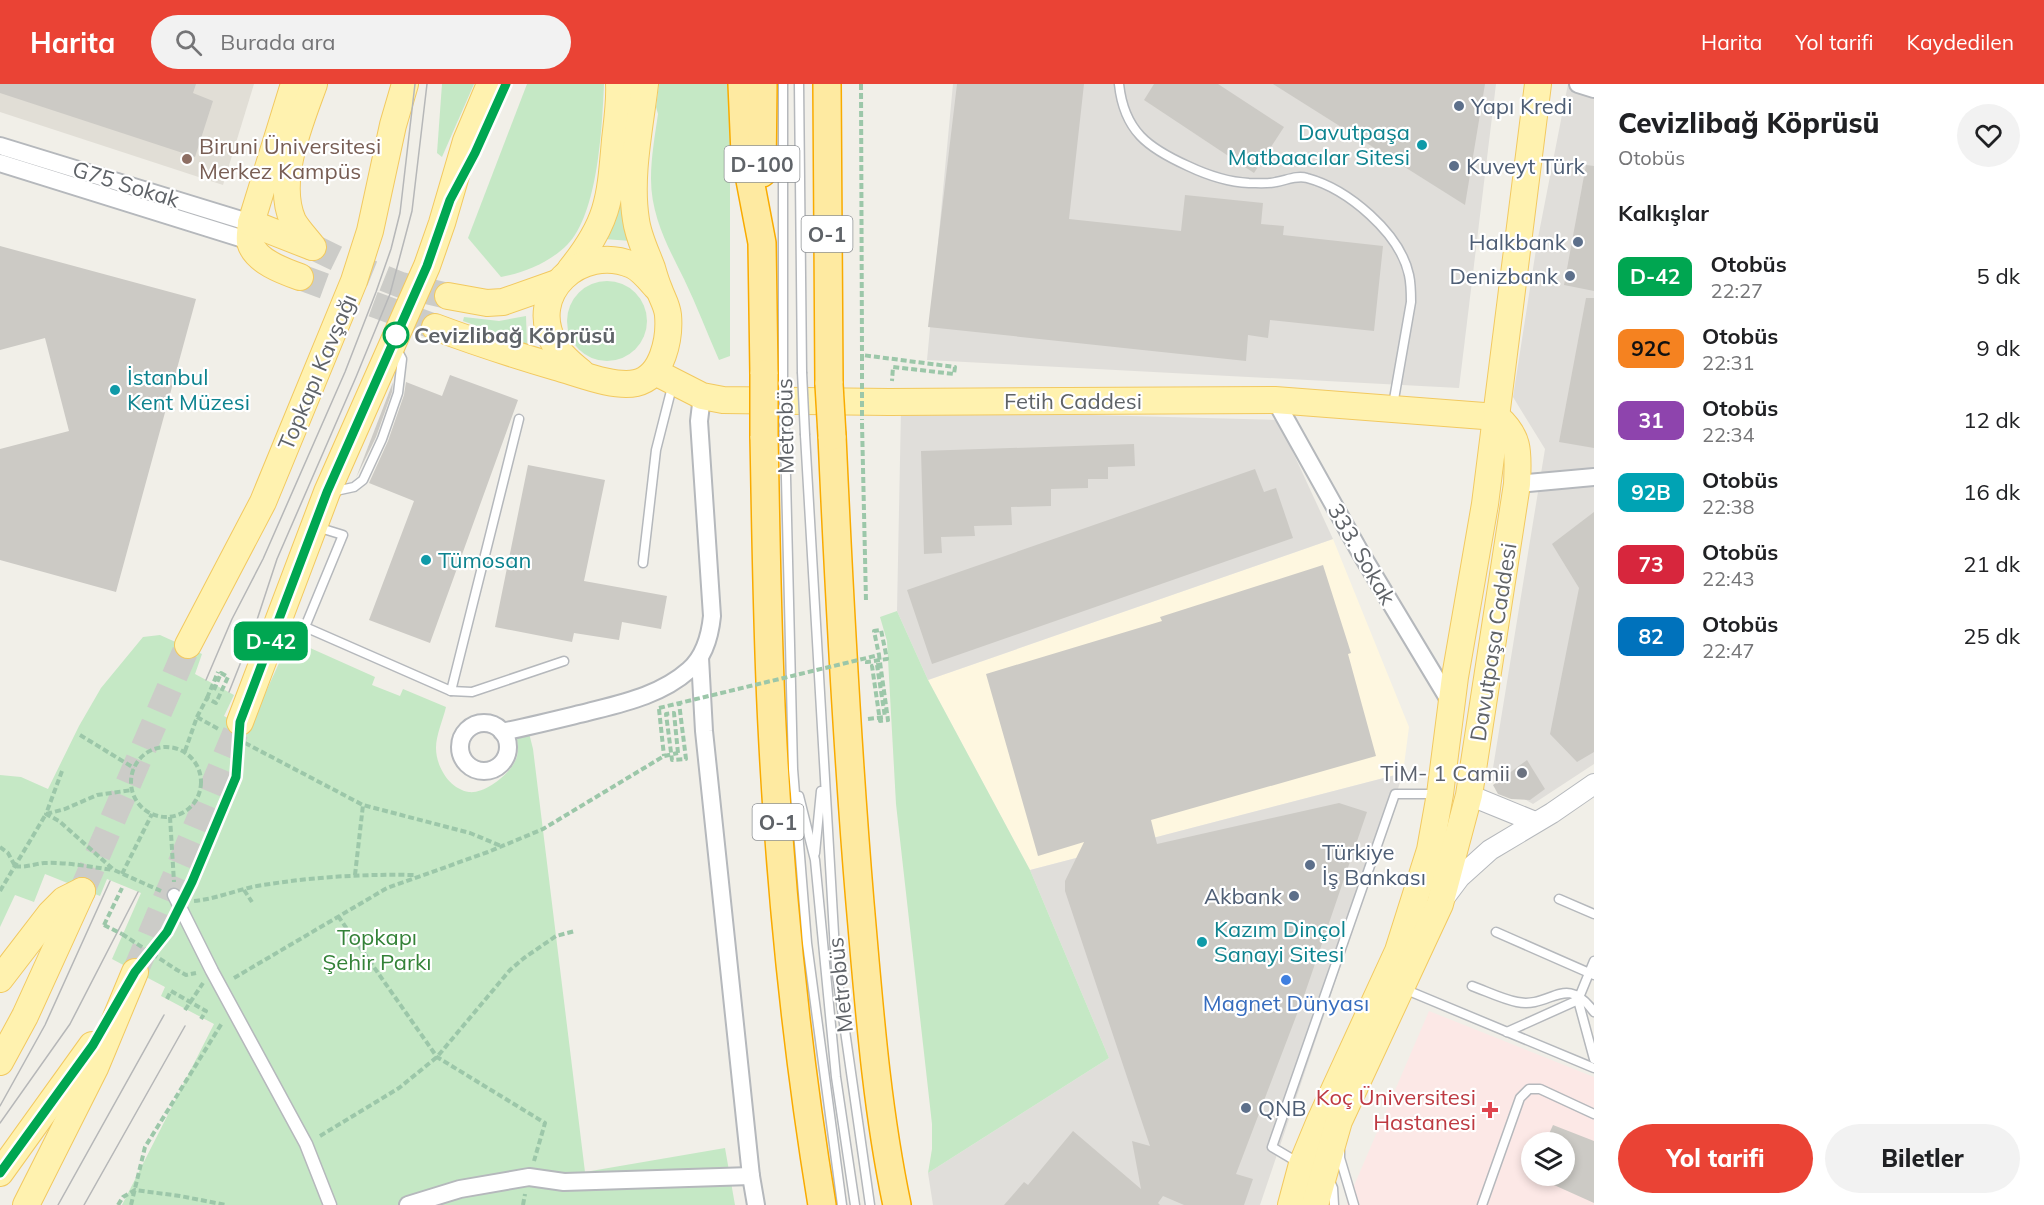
<!DOCTYPE html>
<html lang="tr">
<head>
<meta charset="utf-8">
<style>
	:root { --surface:#fff; --page:#f2f2f2; --text:#202124; --muted:#757577; --accent:#ea4335 }
	body { margin:0; font-family:Mulish,sans-serif; background:var(--page); color:var(--text); height:100vh; display:flex; flex-direction:column; font-size:22px; white-space:nowrap }
	* { box-sizing:border-box; margin:0 }
	p { font-size:20px; color:var(--muted) }
	.icon { flex:none; width:33px; height:33px; fill:none; stroke:currentColor; stroke-width:2; stroke-linecap:round; stroke-linejoin:round }
	.map { position:relative; flex:1; overflow:hidden }
	.details { display:flex; flex-direction:column; background:var(--surface); width:450px }
	.details>* { flex:none }
	.badge { padding:0 12px; border-radius:9px; font-size:21px; line-height:39px }
	.fabs { position:absolute; left:1521px; top:1048px; display:grid; gap:12px }
	.fabs a { display:grid; place-items:center; width:54px; height:54px; border-radius:50%; background:var(--surface); box-shadow:0 3px 9px #0003; font-size:30px }
	.map>.badge { position:absolute; translate:-50% -50%; box-shadow:0 0 0 3px #fff }
	h2 { padding:0 24px; font-size:22px; line-height:54px }
	.round { display:grid; place-items:center; flex:none; width:63px; height:63px; border-radius:32px; background:var(--page) }
	.overview { display:flex; align-items:center; justify-content:space-between; height:102px; padding:0 24px }
	h1 { font-size:28px; font-weight:800; line-height:45px }
	.button { display:flex; gap:12px; margin-top:auto; padding:12px 24px }
	.button a { flex:1; height:69px; border-radius:36px; background:var(--accent); color:#fff; font-size:24px; font-weight:800; line-height:69px; text-align:center }
	.button a+a { background:var(--page); color:var(--text) }
	ul { padding:0; list-style:none }
	li { display:flex; align-items:center; gap:18px; height:72px; padding:0 24px }
	li div { flex:1 }
	li b { display:block; font-size:22px }
	li em { font-style:normal }
	li .badge { min-width:66px; font-weight:700; text-align:center }
	header { display:flex; align-items:center; gap:36px; box-sizing:border-box; height:84px; padding:0 30px; background:var(--accent); color:#fff }
	header strong { font-size:28px }
	nav { display:flex; gap:33px; margin-inline-start:auto; font-size:21px }
	.search { width:420px; height:54px; background:var(--page); display:flex; align-items:center; gap:15px; box-sizing:border-box; padding:0 21px; border-radius:33px; color:var(--muted); font-size:22px }
	main { display:flex; flex:1; min-height:0 }
	.map>svg:first-child { display:block }
	.commercial { fill:#fef7e0 }
	.industrial { fill:#e0deda }
	.education { fill:#e1ded6 }
	.medical { fill:#fce8e6; fill-rule:evenodd }
	.green { fill:#c5e8c5 }
	.building { fill:#cccac5 }
	.lines { fill:none; stroke-linecap:round; stroke-linejoin:round }
	.primary-tunnel { stroke:#ccccc8; stroke-width:26; stroke-dasharray:26 13; stroke-linecap:butt }
	.service-casing { stroke:#b5b8bc; stroke-width:11 }
	.pedestrian-casing { stroke:#b5b8bc; stroke-width:15 }
	.minor-casing { stroke:#b5b8bc; stroke-width:20 }
	.tertiary-casing { stroke:#b5b8bc; stroke-width:22 }
	.primary-casing { stroke:#f2c960; stroke-width:28 }
	.trunk-casing { stroke:#f9ab00; stroke-width:30 }
	.path { stroke:#9cc7a9; stroke-width:4; stroke-dasharray:6 3; stroke-linecap:butt }
	.service { stroke:#fff; stroke-width:8 }
	.pedestrian { stroke:#fff; stroke-width:12 }
	.minor { stroke:#fff; stroke-width:16 }
	.tertiary { stroke:#fff; stroke-width:20 }
	.primary { stroke:#fff2af; stroke-width:26 }
	.trunk { stroke:#feeaa1; stroke-width:27 }
	.tram { stroke:#b6b7b8; stroke-width:1.5 }
	.service-bridge-casing { stroke:#b5b8bc; stroke-width:11; stroke-linecap:butt }
	.trunk-bridge-casing { stroke:#f9ab00; stroke-width:30; stroke-linecap:butt }
	.path-bridge { stroke:#9cc7a9; stroke-width:4; stroke-dasharray:6 3; stroke-linecap:butt }
	.service-bridge { stroke:#fff; stroke-width:8 }
	.trunk-bridge { stroke:#feeaa1; stroke-width:27 }
	.line-casing { stroke:#fff; stroke-width:14 }
	.line { stroke:#00a651; stroke-width:9 }
	.service-dot { fill:#5c6f8a; stroke:#fff; stroke-width:2 }
	.culture-dot { fill:#0f9aa8; stroke:#fff; stroke-width:2 }
	.education-dot { fill:#8d6e63; stroke:#fff; stroke-width:2 }
	.stop-dot { fill:#fff; stroke:#00a651; stroke-width:3 }
	.worship-dot { fill:#6b7280; stroke:#fff; stroke-width:2 }
	.shop-dot { fill:#3f7fe0; stroke:#fff; stroke-width:2 }
	.health-dot { fill:#e0444e; stroke:#fff; stroke-width:2 }
	.labels { text-anchor:middle; dominant-baseline:central; stroke-width:4.5; stroke-linejoin:round; paint-order:stroke }
	.shield { fill:#fff; stroke:#8f9295; stroke-width:1.5 }
	.shield-label { font-size:21px; font-weight:bold; fill:#5f6368 }
	.service-label { font-size:22px; fill:#4e5e75; stroke:#fff; text-anchor:start }
	.culture-label { font-size:22px; fill:#0d838f; stroke:#fff; text-anchor:start }
	.education-label { font-size:22px; fill:#785e54; stroke:#fff; text-anchor:start }
	.street-label { font-size:22px; fill:#5f6368; stroke:#fff }
	.stop-label { font-size:22px; font-weight:bold; fill:#5f6368; stroke:#fff; text-anchor:start }
	.worship-label { font-size:22px; fill:#5b616d; stroke:#fff; text-anchor:end }
	.park-label { font-size:22px; fill:#348238; stroke:#fff }
	.shop-label { font-size:22px; fill:#366cbe; stroke:#fff }
	.health-label { font-size:22px; fill:#be3a42; stroke:#fff; text-anchor:end }
</style>
</head>
<body>
<header>
<strong>Harita</strong>
<div class="search"><svg class="icon" aria-label="search" viewBox="0 0 24 24"><circle cx="10" cy="10" r="6"/><path d="M15 15l6 6"/></svg>Burada ara</div>
<nav><a>Harita</a><a>Yol tarifi</a><a>Kaydedilen</a></nav>
</header>
<main>
<div class="map">
<svg width="1594" height="1121" viewBox="0 0 1594 1121">
	<rect width="100%" height="100%" fill="#f1efe8"/>
	<polygon class="commercial" points="1333,455 1409,643 1403,689 1030,786 928,596"/>
	<g class="industrial">
		<polygon points="953,0 1496,0 1459,304 927,276"/>
		<polygon points="1568,0 1594,0 1594,680 1533,720 1491,696 1545,365 1513,313 1537,159"/>
		<polygon points="901,326 1278,336 1333,455 928,596 897,527"/>
		<polygon points="1403,689 1361,822 1260,1121 933,1121 928,1089 1109,974 1030,786"/>
	</g>
	<polygon class="education" points="0,0 254,0 223,101 0,28"/>
	<path class="medical" d="M1429 927 1594 993V1121H1347V1118ZM1532 1059H1564V1092H1532Z"/>
	<g class="green">
		<polygon points="442,0 474,0 442,73 437,69"/>
		<path d="M527 0H604C602 44 598 129 567 161 550 178 524 189 501 193L468 154Z"/>
		<polygon points="627,0 637,0 631,157 604,155"/>
		<path d="M659 0H730V272L719 276C707 249 697 222 684 195 668 163 651 132 651 95 651 73 655 51 658 30L656 23Z"/>
		<circle cx="607" cy="237" r="40"/>
		<polygon points="526,232 527,260 463,237 464,233 499,237"/>
		<polygon points="897,527 928,596 1030,786 1109,974 928,1089 932,1065 932,1040 896,720 887,557 880,533"/>
		<path d="M160 551 202 570 195 590 234 611 224 632 249 645 290 555 375 593 372 601 400 612 403 605 446 623C443 636 436 651 436 664 436 682 449 705 469 708 485 710 511 689 516 675 519 669 517 660 517 653L529 649 533 665 585 1088 725 1064 735 1121H122L214 940 161 912 165 903 112 875 141 809 107 795 100 812 45 790 34 818 15 811 0 843V691L21 693 48 705 79 642 101 604 143 553Z"/>
	</g>
	<g class="building">
		<polygon points="0,0 196,0 193,9 213,17 195,73 0,9"/>
		<polygon points="957,0 1084,0 1069,135 1181,147 1185,111 1263,119 1261,140 1284,142 1283,151 1383,162 1374,247 1270,236 1268,254 1248,251 1246,277 928,243"/>
		<polygon points="1154,0 1218,0 1284,43 1254,89 1144,16"/>
		<polygon points="1273,0 1485,0 1465,121"/>
		<polygon points="1586,81 1594,82 1594,207 1564,201"/>
		<polygon points="0,162 196,215 116,508 0,476 0,365 69,347 45,254 0,266"/>
		<polygon points="1586,214 1594,214 1594,364 1559,358"/>
		<polygon points="450,291 518,316 430,559 369,536 414,417 369,399 388,357 404,311 406,298 442,312"/>
		<polygon points="393,298 392,308 376,353 356,394"/>
		<polygon points="1134,360 1135,382 1108,383 1108,395 1088,395 1088,404 1051,405 1051,422 1011,423 1012,441 974,442 975,452 941,453 942,469 924,470 921,367"/>
		<polygon points="528,381 605,396 584,497 667,512 661,545 622,538 619,556 574,549 572,558 495,543"/>
		<polygon points="1255,385 1264,408 1276,404 1293,454 932,580 907,506"/>
		<polygon points="1594,428 1594,668 1577,678 1550,650 1579,504 1552,460"/>
		<polygon points="1323,481 1351,569 1348,570 1376,672 1151,736 1157,760 1339,719 1367,728 1305,909 1236,1090 1253,1095 1244,1121 1184,1121 1163,1112 1158,1119 1160,1121 1004,1121 1024,1098 1028,1101 1073,1047 1141,1105 1132,1057 1150,1062 1065,807 1065,797 1084,758 1038,772 986,590 1162,537 1160,533"/>
		<polygon points="1527,676 1545,705 1530,716 1511,715 1498,710 1493,701"/>
		<polygon points="1553,1041 1594,1057 1594,1119 1534,1092 1564,1092 1564,1059 1545,1059"/>
	</g>
	<g class="lines">
		<g class="primary-tunnel">
			<polyline points="313,163 346,179 401,201 448,212"/>
			<polyline points="300,193 435,243"/>
			<polyline points="82,807 188,561"/>
			<polyline points="135,888 240,638"/>
		</g>
		<defs>
			<g id="service">
				<polyline points="783,0 783,294"/>
				<polyline points="799,0 802,288"/>
				<path d="M1119 0C1124 47 1148 64 1188 82 1207 91 1227 98 1249 99 1258 99 1268 100 1276 98 1287 96 1297 91 1307 94 1348 105 1400 149 1409 191 1411 200 1411 209 1411 218L1393 321"/>
				<polyline points="805,351 836,884 870,1121"/>
				<polyline points="785,352 793,685 807,859 842,1121"/>
				<polyline points="331,408 354,403 363,396 382,355 398,309 402,275 396,264"/>
				<polyline points="317,443 343,451 305,543 451,607 472,608 564,577"/>
				<polyline points="643,479 656,366 673,299"/>
				<polyline points="451,607 519,335"/>
				<polyline points="799,712 815,776 836,993 855,1121"/>
				<polyline points="815,769 821,707"/>
				<polyline points="1559,815 1594,830"/>
				<polyline points="1496,848 1594,891"/>
				<polyline points="1594,877 1578,916 1594,975"/>
				<path d="M1472 902C1486 907 1502 915 1517 918 1551 925 1565 888 1594 928"/>
				<polyline points="1404,905 1594,984"/>
				<polyline points="1507,948 1578,916"/>
				<polyline points="1340,1067 1340,1074 1354,1121"/>
				<polyline points="1299,1079 1272,1063 1395,710 1437,710"/>
				<polyline points="1329,1095 1333,1104 1334,1121"/>
				<polyline points="1482,1121 1520,1014 1529,1005 1540,1005 1594,1030"/>
			</g>
			<polyline id="pedestrian" points="174,811 212,887 306,1060 330,1121"/>
			<g id="minor">
				<polyline points="1578,0 1594,5"/>
				<polyline points="0,62 251,139"/>
				<polyline points="0,79 250,157"/>
				<polyline points="1275,316 1360,468 1452,621"/>
				<polyline points="1517,400 1594,393"/>
				<polyline points="700,574 704,647 751,1092 756,1121"/>
				<circle cx="484" cy="663" r="24"/>
				<path d="M502 648C531 642 559 635 588 628 623 619 661 611 689 586 705 572 710 552 712 532L699 337 702 312"/>
				<polyline points="408,1121 460,1105 529,1093 564,1098 751,1092"/>
			</g>
			<g id="tertiary">
				<polyline points="1469,711 1535,738"/>
				<polyline points="1445,813 1460,793 1490,766 1552,729 1594,700"/>
			</g>
			<g id="primary">
				<path d="M294 0 251 139C251 144 249 152 250 158 255 177 283 187 300 193"/>
				<polyline points="251,139 312,163"/>
				<path d="M313 163C307 155 298 146 293 137 275 97 300 39 314 0"/>
				<path d="M570 186C609 138 610 115 615 56 617 38 620 18 619 0"/>
				<polyline points="448,212 487,219 503,218 557,199"/>
				<path d="M435 243C475 258 515 271 556 283 578 289 614 304 636 299 663 293 670 254 668 231 667 221 662 214 659 205 656 198 654 191 652 184 646 168 638 152 636 136 629 93 640 43 645 0"/>
				<path d="M581 288C571 280 561 272 555 261 525 210 581 159 632 181 641 185 649 195 656 203"/>
				<polyline points="655,288 702,312 723,316 889,318 1275,316 1497,333"/>
				<polyline points="188,561 263,418 354,197 370,147 393,41 405,0"/>
				<polyline points="240,638 327,408 427,182 442,139 466,57 490,0"/>
				<polyline points="0,895 50,830 64,816 82,807"/>
				<polyline points="0,978 25,932 82,807"/>
				<polyline points="0,1089 92,961"/>
				<polyline points="26,1121 95,984 135,888"/>
				<polyline points="1291,1121 1302,1080 1319,1039 1398,867 1430,766 1440,710 1455,593 1485,420 1538,0"/>
				<path d="M1315 1121 1339 1037 1440 820 1469 711 1517 400C1518 370 1521 354 1497 333"/>
			</g>
			<g id="trunk">
				<polyline points="742,0 745,70 762,159 764,290"/>
				<polyline points="827,0 829,300"/>
				<polyline points="762,89 763,0"/>
				<path d="M764 352C766 449 767 546 772 642 780 802 796 963 822 1121"/>
				<path d="M832 352C839 508 847 664 860 819 869 921 876 1021 897 1121"/>
			</g>
		</defs>
		<use href="#service" class="service-casing"/>
		<use href="#pedestrian" class="pedestrian-casing"/>
		<use href="#minor" class="minor-casing"/>
		<use href="#tertiary" class="tertiary-casing"/>
		<use href="#primary" class="primary-casing"/>
		<use href="#trunk" class="trunk-casing"/>
		<g class="path">
			<polyline points="861,0 862,271"/>
			<polyline points="862,295 862,271 955,283 954,290 893,283 892,297"/>
			<polyline points="862,339 866,517"/>
			<polyline points="867,580 867,578 887,575 881,546 874,547 879,571"/>
			<polyline points="207,614 218,588"/>
			<polyline points="659,625 664,672"/>
			<polyline points="197,633 220,646"/>
			<polyline points="868,635 885,633"/>
			<polyline points="80,651 134,684"/>
			<polyline points="245,659 363,721 470,749 501,762"/>
			<circle cx="166" cy="698" r="35"/>
			<polyline points="185,667 197,633 207,614 216,619 228,593 221,589 214,606"/>
			<polyline points="62,687 46,730 59,737 114,786 161,807"/>
			<polyline points="170,733 174,798"/>
			<polyline points="0,763 8,769 15,782"/>
			<path d="M15 782C25 784 34 780 44 779 67 778 91 783 113 786"/>
			<polyline points="122,790 152,730"/>
			<polyline points="355,791 363,721"/>
			<polyline points="244,806 252,818"/>
			<polyline points="0,807 46,730 65,725 97,711 132,706"/>
			<path d="M194 817C216 815 236 806 257 802 311 793 360 790 415 791"/>
			<polyline points="338,832 437,973 545,1039 534,1077"/>
			<polyline points="104,841 122,804"/>
			<polyline points="122,850 177,886 186,891 196,889"/>
			<polyline points="234,894 387,804 488,768 543,745 664,672 678,669"/>
			<polyline points="167,915 171,907 206,927 201,935"/>
			<polyline points="185,926 203,899"/>
			<polyline points="320,1052 399,1004 437,973 510,886 524,874 556,852 575,847"/>
			<polyline points="118,1121 123,1113 135,1106 180,1112 226,1121"/>
			<polyline points="131,1121 145,1063 222,939"/>
			<polyline points="523,1121 525,1110"/>
		</g>
		<use href="#service" class="service"/>
		<use href="#pedestrian" class="pedestrian"/>
		<use href="#minor" class="minor"/>
		<use href="#tertiary" class="tertiary"/>
		<use href="#primary" class="primary"/>
		<use href="#trunk" class="trunk"/>
		<g class="tram">
			<polyline points="206,596 232,535 263,475 345,288 376,208 391,165 400,129 415,0"/>
			<polyline points="229,608 254,545 277,475 356,293 390,210 412,127 427,0"/>
			<polyline points="0,1022 45,941 110,797"/>
			<polyline points="0,1039 70,940 138,808"/>
			<polyline points="58,1121 164,931"/>
			<polyline points="84,1121 185,942"/>
		</g>
		<defs>
			<g id="service-bridge">
				<polyline points="802,288 805,351"/>
				<polyline points="783,294 785,352"/>
			</g>
			<g id="trunk-bridge">
				<polyline points="764,290 764,352"/>
				<polyline points="829,300 832,352"/>
			</g>
		</defs>
		<use href="#service-bridge" class="service-bridge-casing"/>
		<use href="#trunk-bridge" class="trunk-bridge-casing"/>
		<g class="path-bridge">
			<polyline points="862,299 862,336"/>
			<polyline points="659,624 879,571 888,636 880,637 872,582 877,581 885,633"/>
			<polyline points="678,669 674,629 666,630 672,676 686,675 679,619"/>
			<polyline points="104,841 122,850"/>
		</g>
		<use href="#service-bridge" class="service-bridge"/>
		<use href="#trunk-bridge" class="trunk-bridge"/>
	</g>
	<g class="lines">
		<defs>
			<polyline id="line" points="0,1089 93,961 135,888 167,848 192,798 236,693 240,638 327,408 427,182 450,116 475,69 506,0"/>
		</defs>
		<use href="#line" class="line-casing"/>
		<use href="#line" class="line"/>
	</g>
	<g class="service-dot">
		<circle cx="1459" cy="22" r="6"/>
		<circle cx="1454" cy="82" r="6"/>
		<circle cx="1578" cy="158" r="6"/>
		<circle cx="1570" cy="192" r="6"/>
		<circle cx="1310" cy="781" r="6"/>
		<circle cx="1294" cy="812" r="6"/>
		<circle cx="1246" cy="1024" r="6"/>
	</g>
	<g class="culture-dot">
		<circle cx="1422" cy="61" r="6"/>
		<circle cx="115" cy="306" r="6"/>
		<circle cx="426" cy="476" r="6"/>
		<circle cx="1202" cy="858" r="6"/>
	</g>
	<circle class="education-dot" cx="187" cy="75" r="6"/>
	<circle class="stop-dot" cx="396" cy="251" r="12"/>
	<circle class="worship-dot" cx="1522" cy="689" r="6"/>
	<circle class="shop-dot" cx="1286" cy="896" r="6"/>
	<path class="health-dot" d="M1487 1017h6v6h6v6h-6v6h-6v-6h-6v-6h6z"/>
	<g class="labels">
		<g class="shield">
			<rect x="724.5" y="62" width="75" height="36" rx="4.5"/>
			<rect x="801.5" y="132" width="51" height="36" rx="4.5"/>
			<rect x="752.5" y="720" width="51" height="36" rx="4.5"/>
		</g>
		<g class="shield-label">
			<text x="762" y="80">D-100</text>
			<text x="827" y="150">O-1</text>
			<text x="778" y="738">O-1</text>
		</g>
		<g class="service-label">
			<text x="1471" y="22">Yapı Kredi</text>
			<text x="1466" y="82">Kuveyt Türk</text>
			<text x="1566" y="158" text-anchor="end">Halkbank</text>
			<text x="1558" y="192" text-anchor="end">Denizbank</text>
			<text x="1322" y="768">Türkiye<tspan x="1322" dy="25">İş Bankası</tspan></text>
			<text x="1282" y="812" text-anchor="end">Akbank</text>
			<text x="1258" y="1024">QNB</text>
		</g>
		<g class="culture-label">
			<text x="1410" y="48" text-anchor="end">Davutpaşa<tspan x="1410" dy="25">Matbaacılar Sitesi</tspan></text>
			<text x="127" y="293">İstanbul<tspan x="127" dy="25">Kent Müzesi</tspan></text>
			<text x="438" y="476">Tümosan</text>
			<text x="1214" y="845">Kazım Dinçol<tspan x="1214" dy="25">Sanayi Sitesi</tspan></text>
		</g>
		<g class="education-label">
			<text x="199" y="62">Biruni Üniversitesi<tspan x="199" dy="25">Merkez Kampüs</tspan></text>
		</g>
		<g class="street-label">
			<text transform="translate(126 100) rotate(17)">G75 Sokak</text>
			<text transform="translate(317 288) rotate(-67)">Topkapı Kavşağı</text>
			<text x="1073" y="317">Fetih Caddesi</text>
			<text transform="translate(785 342) rotate(-91)">Metrobüs</text>
			<text transform="translate(1362 470) rotate(60)">333. Sokak</text>
			<text transform="translate(1493 558) rotate(-81)">Davutpaşa Caddesi</text>
			<text transform="translate(840 901) rotate(-96)">Metrobüs</text>
		</g>
		<g class="stop-label">
			<text x="414" y="251">Cevizlibağ Köprüsü</text>
		</g>
		<g class="worship-label">
			<text x="1510" y="689">TİM- 1 Camii</text>
		</g>
		<g class="park-label">
			<text x="377" y="853">Topkapı<tspan x="377" dy="25">Şehir Parkı</tspan></text>
		</g>
		<g class="shop-label">
			<text x="1286" y="919">Magnet Dünyası</text>
		</g>
		<g class="health-label">
			<text x="1476" y="1013">Koç Üniversitesi<tspan x="1476" dy="25">Hastanesi</tspan></text>
		</g>
	</g>
</svg>
<div class="fabs">
<a><svg class="icon" aria-label="layers" viewBox="0 0 24 24"><path d="M12 4l9 5-9 5-9-5zM3 14l9 5 9-5"/></svg></a>
</div>
<b class="badge" style="left:271px;top:557px;background:#00a651;color:#fff">D-42</b>
</div>
<section class="details">
<div class="overview"><div><h1>Cevizlibağ Köprüsü</h1><p>Otobüs</p></div><a class="round"><svg class="icon" aria-label="heart" viewBox="0 0 24 24"><path d="M12 20l-8-8c-3-5 5-10 8-4 3-6 11-1 8 4z"/></svg></a></div>
<h2>Kalkışlar</h2>
<ul>
<li><span class="badge" style="background:#00a651;color:#fff">D-42</span><div><b>Otobüs</b><p>22:27</p></div><em>5 dk</em></li>
<li><span class="badge" style="background:#f58220;color:#111">92C</span><div><b>Otobüs</b><p>22:31</p></div><em>9 dk</em></li>
<li><span class="badge" style="background:#8e44ad;color:#fff">31</span><div><b>Otobüs</b><p>22:34</p></div><em>12 dk</em></li>
<li><span class="badge" style="background:#00a3b4;color:#fff">92B</span><div><b>Otobüs</b><p>22:38</p></div><em>16 dk</em></li>
<li><span class="badge" style="background:#d7263d;color:#fff">73</span><div><b>Otobüs</b><p>22:43</p></div><em>21 dk</em></li>
<li><span class="badge" style="background:#0072bc;color:#fff">82</span><div><b>Otobüs</b><p>22:47</p></div><em>25 dk</em></li>
</ul>
<div class="button"><a>Yol tarifi</a><a>Biletler</a></div>
</section>
</main>
</body>
</html>
